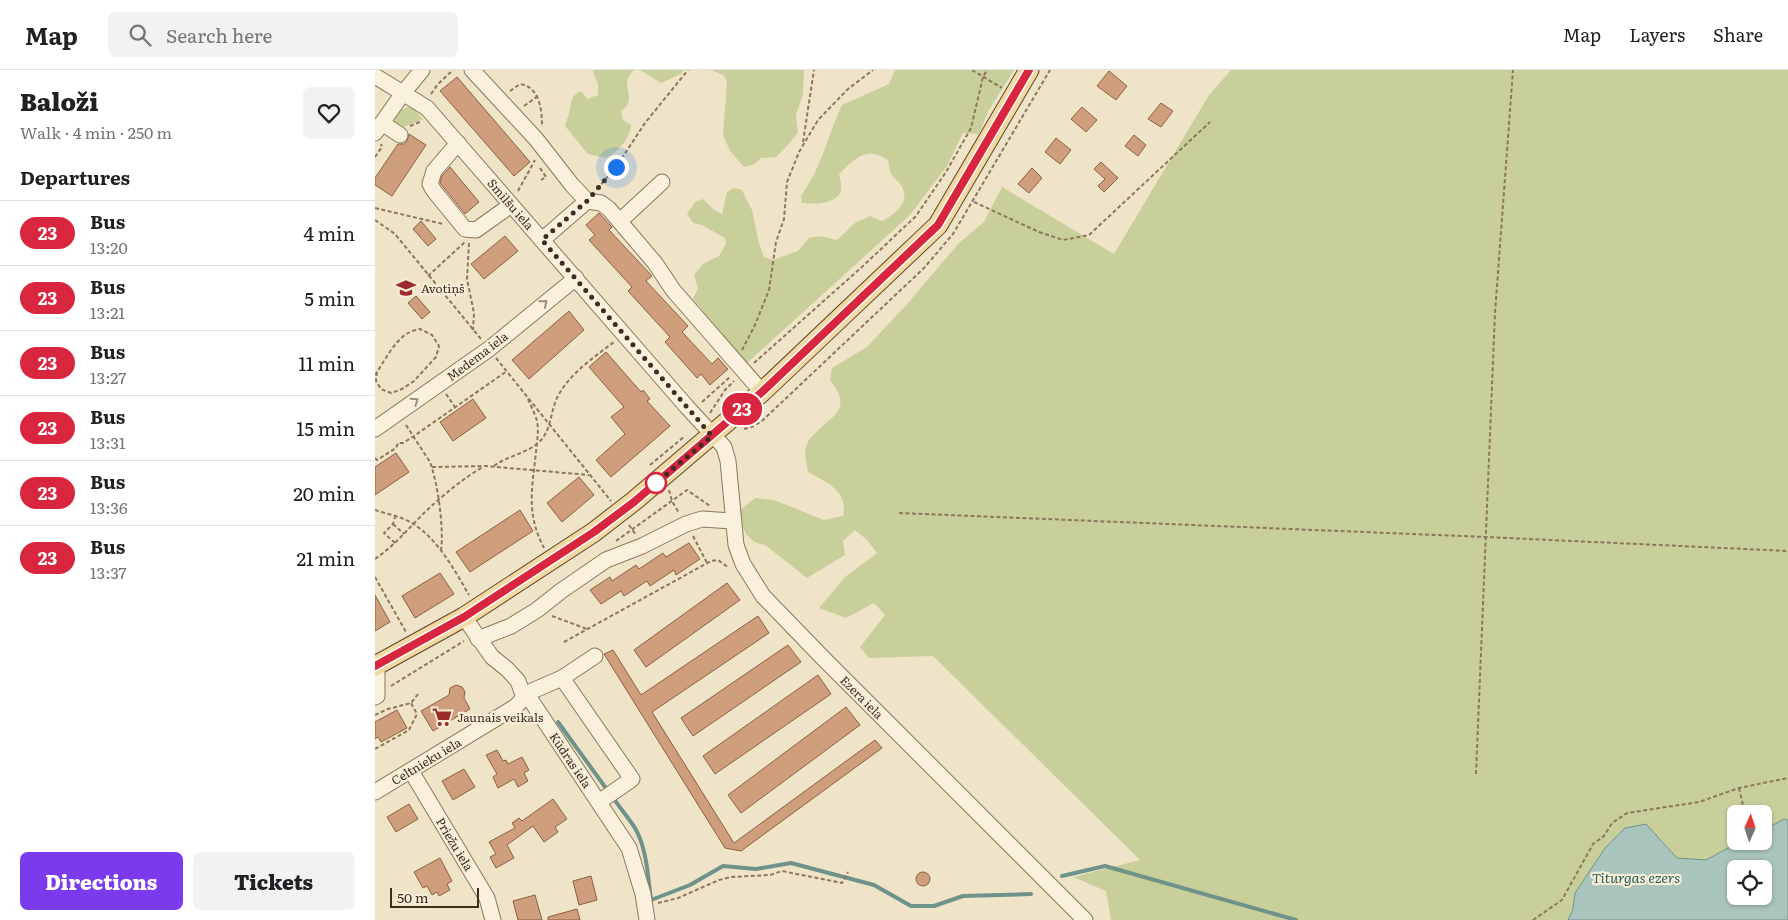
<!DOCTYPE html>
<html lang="en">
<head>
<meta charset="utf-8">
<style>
	:root { --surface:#fff; --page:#f2f2f2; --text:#202124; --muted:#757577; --line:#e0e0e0; --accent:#7c3aed }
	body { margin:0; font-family:Literata,serif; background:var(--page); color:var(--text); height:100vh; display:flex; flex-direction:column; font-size:19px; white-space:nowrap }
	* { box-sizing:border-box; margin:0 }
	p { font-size:16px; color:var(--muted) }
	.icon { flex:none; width:28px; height:28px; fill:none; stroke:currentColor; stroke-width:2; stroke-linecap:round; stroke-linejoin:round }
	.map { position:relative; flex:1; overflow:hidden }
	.details { display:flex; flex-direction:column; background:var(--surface); width:375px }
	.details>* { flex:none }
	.badge { padding:0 10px; border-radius:16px; font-size:18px; line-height:32px }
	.needle { width:32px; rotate:3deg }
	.buttons { position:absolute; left:1352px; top:735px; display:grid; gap:10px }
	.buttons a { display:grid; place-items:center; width:45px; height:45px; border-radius:8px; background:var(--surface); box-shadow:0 1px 4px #0004; font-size:25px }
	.scale { position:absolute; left:15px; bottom:12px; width:89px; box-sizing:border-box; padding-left:5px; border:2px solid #3d2e20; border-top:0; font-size:14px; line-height:18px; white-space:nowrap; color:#3d2e20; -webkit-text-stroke:4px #f7eed8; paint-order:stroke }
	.you { position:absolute; width:25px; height:25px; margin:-12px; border:4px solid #fff; border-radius:50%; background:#1a73e8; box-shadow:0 0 0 8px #1a73e833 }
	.map>.badge { position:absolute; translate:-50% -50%; box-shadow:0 0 0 2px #fff }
	h2 { padding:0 20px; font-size:19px; line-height:45px }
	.round { display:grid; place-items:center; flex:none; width:52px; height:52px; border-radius:8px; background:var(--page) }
	.overview { display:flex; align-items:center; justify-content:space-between; height:85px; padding:0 20px }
	h1 { font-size:24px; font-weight:800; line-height:38px }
	.primary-button { display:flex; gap:10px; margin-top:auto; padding:10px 20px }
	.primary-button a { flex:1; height:58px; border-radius:8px; background:var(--accent); color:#fff; font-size:20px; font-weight:800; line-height:58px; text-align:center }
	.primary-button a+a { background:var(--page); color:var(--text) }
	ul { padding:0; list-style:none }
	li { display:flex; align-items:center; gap:15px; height:65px; padding:0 20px; border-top:1px solid var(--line) }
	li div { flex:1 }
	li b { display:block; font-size:19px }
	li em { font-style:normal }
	li .badge { min-width:55px; font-weight:700; text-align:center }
	header { display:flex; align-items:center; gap:30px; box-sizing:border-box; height:70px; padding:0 25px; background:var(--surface); border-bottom:1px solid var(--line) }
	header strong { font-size:24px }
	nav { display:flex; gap:28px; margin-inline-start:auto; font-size:18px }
	.search { width:350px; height:45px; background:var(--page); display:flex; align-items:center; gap:12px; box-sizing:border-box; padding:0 18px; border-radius:8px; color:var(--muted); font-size:19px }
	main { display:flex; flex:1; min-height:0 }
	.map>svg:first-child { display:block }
	.green { fill:#c9cf9b }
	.water { fill:#a9c4bc; stroke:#6f938a; fill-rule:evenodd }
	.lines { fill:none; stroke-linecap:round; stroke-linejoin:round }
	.stream { stroke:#6f938a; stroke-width:4 }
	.building { fill:#cf9f7d; stroke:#8d5f41 }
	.minor-casing { stroke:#8d765c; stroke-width:17 }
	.major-casing { stroke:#5b4430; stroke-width:21 }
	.path { stroke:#8d765c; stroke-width:2; stroke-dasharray:4 2.5; stroke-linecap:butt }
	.minor { stroke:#faf1dc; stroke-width:15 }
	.major { stroke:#f3d9a0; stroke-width:19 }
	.oneway { stroke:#9c907e }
	.line-casing { stroke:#fff; stroke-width:11 }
	.line { stroke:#d7263d; stroke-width:8 }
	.walk { stroke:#3d2e20; stroke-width:5; stroke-dasharray:0 9 }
	.stop-dot { fill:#fff; stroke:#d7263d; stroke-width:2.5 }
	.labels { text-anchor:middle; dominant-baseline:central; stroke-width:4.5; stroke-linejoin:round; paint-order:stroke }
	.street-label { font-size:12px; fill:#3d2e20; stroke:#f7eed8 }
	.poi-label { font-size:12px; fill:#3d2e20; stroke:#f7eed8; text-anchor:start }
	.water-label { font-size:14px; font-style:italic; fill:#2f5d5a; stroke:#f7eed8 }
</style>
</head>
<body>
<header>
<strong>Map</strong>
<div class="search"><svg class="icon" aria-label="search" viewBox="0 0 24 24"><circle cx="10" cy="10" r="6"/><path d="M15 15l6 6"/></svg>Search here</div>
<nav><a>Map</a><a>Layers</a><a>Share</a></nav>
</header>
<main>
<section class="details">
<div class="overview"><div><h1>Baloži</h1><p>Walk · 4 min · 250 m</p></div><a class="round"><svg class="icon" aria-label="heart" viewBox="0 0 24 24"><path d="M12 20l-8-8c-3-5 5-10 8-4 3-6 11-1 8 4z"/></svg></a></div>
<h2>Departures</h2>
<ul>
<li><span class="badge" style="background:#d7263d;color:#fff">23</span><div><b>Bus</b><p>13:20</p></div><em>4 min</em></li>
<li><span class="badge" style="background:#d7263d;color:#fff">23</span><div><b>Bus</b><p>13:21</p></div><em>5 min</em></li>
<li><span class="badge" style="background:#d7263d;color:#fff">23</span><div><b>Bus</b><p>13:27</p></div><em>11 min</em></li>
<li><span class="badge" style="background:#d7263d;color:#fff">23</span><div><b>Bus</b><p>13:31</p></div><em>15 min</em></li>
<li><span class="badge" style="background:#d7263d;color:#fff">23</span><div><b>Bus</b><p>13:36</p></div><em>20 min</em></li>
<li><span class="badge" style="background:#d7263d;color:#fff">23</span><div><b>Bus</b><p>13:37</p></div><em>21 min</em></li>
</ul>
<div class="primary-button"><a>Directions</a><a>Tickets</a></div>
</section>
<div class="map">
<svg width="1413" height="850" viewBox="0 0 1413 850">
	<rect width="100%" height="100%" fill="#f0e4c8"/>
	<g class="green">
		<path d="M219 0H259C244 12 259 24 252 35 251 38 248 39 246 41L248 50 256 55C255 69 243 82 231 88L213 84 190 56C191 51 194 45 195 40 197 29 196 26 206 21L212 29 223 25V14L218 2Z"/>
		<polygon points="265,0 309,0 306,4 286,13"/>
		<polygon points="336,0 429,0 428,24 421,45 423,63 410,78 401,87 386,88 378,95 369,97 355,81 348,65 352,11 348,5"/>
		<path d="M520 0H639L614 40 604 64 588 63 572 96 535 145 372 293 318 229 323 218 319 205 328 194 344 186 351 174 350 168 327 155 318 153 312 144 320 132 328 129 338 139 347 144 352 122 359 118 367 120 377 140 384 173 389 187 398 190 423 181 434 168 446 166 462 170 480 153 495 146 507 151C520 144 538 131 525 114 522 110 517 107 515 102 514 98 514 94 513 90 490 76 481 88 464 104 465 108 467 115 466 120 462 135 438 134 427 133L426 126C447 97 452 67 467 35L514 14Z"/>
		<path d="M856 0H1413V750L1409 749 1389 760V744H1361V771H1366L1331 790 1302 788 1284 767 1230 778 1200 823 1198 839 1193 850H736L731 821 698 807 765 790 558 586 494 588 485 577 510 545 499 533 471 548 444 538 470 507 502 483 492 470 480 460 468 471 470 485 432 508 390 475 379 472 371 464 366 453V439L380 428 399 430 449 450 468 446C474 421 451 412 433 402 431 391 428 382 433 372 435 367 440 364 443 360 464 342 475 336 455 310L457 298 492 277 533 233 584 173 609 152 627 117 739 184 834 25Z"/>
		<polygon points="33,37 39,39 48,49 24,59 16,55 17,50 19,51 24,40"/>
	</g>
	<path class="water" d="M1409 749 1413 750V850H1193L1198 839 1200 823 1230 778 1250 758 1271 754 1302 788 1331 790 1366 771H1389V760ZM1361 799H1389V826H1361Z"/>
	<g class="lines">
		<g class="stream">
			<polyline points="183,652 233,721"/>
			<path d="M237 726C244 737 253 747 260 758 272 779 273 807 276 830L315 815 348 796 381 799 416 793 499 815 536 836H559L588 826 656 824"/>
			<polyline points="687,806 730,796 921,850"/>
		</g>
	</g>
	<g class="building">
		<polygon points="734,1 752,16 741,30 722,16"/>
		<polygon points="82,7 155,92 139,106 65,21"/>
		<polygon points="786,33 798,41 786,57 773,49"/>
		<polygon points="707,37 722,50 711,62 696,49"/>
		<polygon points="34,64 51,75 17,126 0,115 0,108 23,74 29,74 32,71"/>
		<polygon points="759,65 771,75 763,86 750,76"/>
		<polygon points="681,68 696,80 685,94 670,82"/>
		<polygon points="726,92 743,108 729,122 723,116 730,109 719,99"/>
		<polygon points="75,97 104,132 90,144 65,113 67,106"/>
		<polygon points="657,98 667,108 654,123 643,114"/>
		<polygon points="224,143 237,157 234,160 277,206 271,211 313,256 307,262 337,294 343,288 353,299 335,315 326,304 322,308 290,272 295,267 253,221 257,217 214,170 220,165 211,155"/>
		<polygon points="46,151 61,169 53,176 38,159"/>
		<polygon points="130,166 143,181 109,209 96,194"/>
		<polygon points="41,226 55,242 47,249 33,233"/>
		<polygon points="194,241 209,260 154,309 137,290"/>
		<polygon points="231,282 266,322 268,320 275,329 272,331 295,356 236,407 221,390 250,364 236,347 249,337 214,297"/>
		<polygon points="98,329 111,348 78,371 65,352"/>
		<polygon points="21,383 34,402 0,425 0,397"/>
		<polygon points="204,407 219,425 187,452 172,433"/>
		<polygon points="145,440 158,461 95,502 81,482"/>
		<polygon points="314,473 325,489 301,505 299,500 275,516 272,511 249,526 246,521 226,534 215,520 235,507 237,511 261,495 264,499 288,483 291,487"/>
		<polygon points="65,503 79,524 40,548 27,526"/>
		<polygon points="352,513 365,530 271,597 259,580"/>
		<polygon points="0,525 15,552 0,561"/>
		<polygon points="383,546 394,563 277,642 359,773 500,670 507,678 366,781 350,778 229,584 238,580 266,625"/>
		<polygon points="413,575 426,592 318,666 306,648"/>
		<polygon points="443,605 456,624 340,704 328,686"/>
		<polygon points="81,615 87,617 90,622 89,628 95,639 58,661 46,641 74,625 75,618"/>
		<polygon points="471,637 485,655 366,743 353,725"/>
		<polygon points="22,640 32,658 6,672 3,667 0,669 0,652"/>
		<polygon points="122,680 128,691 131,690 133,694 147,687 154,700 149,703 153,711 143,717 139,709 123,718 118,707 122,704 111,685"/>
		<polygon points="89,699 100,717 78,730 67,711"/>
		<polygon points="178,729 192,749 180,757 183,762 169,772 158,756 132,775 139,788 121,798 115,787 121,784 114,772 140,758 137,753 144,748 147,751"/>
		<polygon points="34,734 43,749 21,762 12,747"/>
		<polygon points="65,788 77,811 72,814 75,820 64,826 62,822 57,825 52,816 48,818 39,802"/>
		<circle cx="548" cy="809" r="7"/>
		<polygon points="216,806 222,830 204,835 198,811"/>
		<polygon points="160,825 167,850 143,850 138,831"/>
		<polygon points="202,839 205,850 173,850 173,847"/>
	</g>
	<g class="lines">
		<defs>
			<g id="minor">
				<polyline points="97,0 161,69 197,115 212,131 226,133 234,139 280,193 298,220 387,322"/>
				<polyline points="0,6 52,38 312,337 349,377 353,391 361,475 368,494 388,526 448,588 710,850"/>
				<polyline points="7,53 25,65"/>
				<polyline points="0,63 28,23 47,0"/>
				<polyline points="83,73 59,101 55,114 59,121 90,159 101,160 136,135"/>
				<polyline points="245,151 287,112"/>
				<polyline points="167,170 212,131"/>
				<polyline points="0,359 114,279 201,208"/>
				<polyline points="89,547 117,587 132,599 143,611 148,625 157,632 254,778 268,824 272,850"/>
				<polyline points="103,569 136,556 162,540 186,521 231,490 267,476 311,454 327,449 357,451"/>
				<polyline points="187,608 257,709 224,732"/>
				<polyline points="148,625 187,608 220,586"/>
				<polyline points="0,627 2,626 2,595"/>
				<polyline points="36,701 112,828 118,850"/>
				<polyline points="0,722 140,637 146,631 148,625"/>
			</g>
			<polyline id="major" points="0,596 89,547 219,462 259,431 387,322 563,155 654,0"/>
		</defs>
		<use href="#minor" class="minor-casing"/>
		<use href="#major" class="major-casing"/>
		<g class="path">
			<polyline points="597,0 627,18"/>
			<path d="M135 21 145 14C165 17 167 40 167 57"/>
			<polyline points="56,24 63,14 78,0"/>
			<polyline points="149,36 163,26"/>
			<polyline points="35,56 47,51"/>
			<polyline points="428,72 439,0"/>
			<polyline points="0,87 7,77 6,74"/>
			<polyline points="165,98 171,107 166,110"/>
			<polyline points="222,119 241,97 270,53 313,0"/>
			<polyline points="143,121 160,90"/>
			<polyline points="599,132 664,162 688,170 714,165 835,52"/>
			<polyline points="0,138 68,154"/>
			<polyline points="0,150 20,164 106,269"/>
			<polyline points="94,173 92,209 99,243 98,260"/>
			<polyline points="53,206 90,172"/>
			<polyline points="367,280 380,255 394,220 401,172 409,149 412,112 424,82 443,50 473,19 498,0"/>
			<polyline points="121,288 236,431"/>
			<polyline points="379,293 488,196 541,146 571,102 596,58 608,7 612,0"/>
			<path d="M0 305C9 292 19 271 33 263 36 261 41 260 45 259L57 265 64 276 61 287 39 311 27 319 16 323 6 319 1 311 2 301"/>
			<polyline points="71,324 80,337"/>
			<path d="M153 329C156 336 160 344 162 351 164 361 162 372 161 382 157 418 151 444 169 478"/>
			<polyline points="327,332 355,307"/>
			<polyline points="335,343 350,320 359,311"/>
			<path d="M31 355 55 392C63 414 69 458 66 481"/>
			<polyline points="369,359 377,357 388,350 549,198 578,164 675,0"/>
			<polyline points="0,388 2,390 21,378 23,373 28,373 39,366 132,301"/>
			<polyline points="275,395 310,366"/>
			<path d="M119 396C132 386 150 384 163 373 177 362 175 339 184 324 196 303 219 287 239 272"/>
			<polyline points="57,397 110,396 214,405"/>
			<polyline points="294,420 297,431 304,443"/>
			<path d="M0 440C12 444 29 447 40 455 64 471 80 501 94 525"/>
			<polyline points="524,443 1111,467 1413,481"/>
			<polyline points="18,454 29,464"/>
			<polyline points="254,455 261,465"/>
			<polyline points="318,466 332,493"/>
			<polyline points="241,471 312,420 335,436"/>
			<polyline points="20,473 9,463 18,454 20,447"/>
			<path d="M0 489C19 476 33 459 49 443 67 426 87 409 108 397"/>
			<polyline points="0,507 31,562"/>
			<polyline points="177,546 212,559"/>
			<polyline points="189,572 336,491 343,490 354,498"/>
			<polyline points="16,616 89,571"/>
			<polyline points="0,645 13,639 36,633 43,624"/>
			<polyline points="0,679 34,660 42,644 36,633"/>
			<polyline points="1101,704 1120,243 1138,0"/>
			<polyline points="1364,718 1370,744"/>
			<polyline points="283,833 303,828 344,810 356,807 395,805 407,801 467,813 473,802"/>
			<polyline points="1158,850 1187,830 1218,774 1229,766 1237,753 1252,743 1324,732 1364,718 1413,708"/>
		</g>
		<use href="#minor" class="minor"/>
		<use href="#major" class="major"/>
	</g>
	<defs><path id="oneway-chevron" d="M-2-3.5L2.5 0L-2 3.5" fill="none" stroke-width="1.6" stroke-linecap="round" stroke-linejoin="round" transform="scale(1.25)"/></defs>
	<g class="oneway">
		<use href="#oneway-chevron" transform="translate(169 233) rotate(-40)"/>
		<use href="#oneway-chevron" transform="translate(40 331) rotate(-35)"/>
	</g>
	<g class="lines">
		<defs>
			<polyline id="line" points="0,596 89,547 219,462 259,432 387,322 563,155 654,0"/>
		</defs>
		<use href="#line" class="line-casing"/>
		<use href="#line" class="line"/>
		<polyline class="walk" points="241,97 212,131 167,170 337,366 281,413"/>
	</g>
	<defs>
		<symbol id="school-bare" viewBox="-9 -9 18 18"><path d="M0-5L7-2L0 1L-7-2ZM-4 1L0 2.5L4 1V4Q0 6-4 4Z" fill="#9e2a2b" stroke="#f7eed8" stroke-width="2.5" paint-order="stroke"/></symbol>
		<symbol id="supermarket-bare" viewBox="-9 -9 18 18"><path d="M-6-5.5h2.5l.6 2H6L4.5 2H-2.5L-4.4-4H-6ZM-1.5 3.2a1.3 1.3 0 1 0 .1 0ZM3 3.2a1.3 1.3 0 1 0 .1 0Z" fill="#9e2a2b" stroke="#f7eed8" stroke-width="2.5" paint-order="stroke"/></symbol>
	</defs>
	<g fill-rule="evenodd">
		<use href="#school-bare" x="17" y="204" width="28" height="28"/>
		<use href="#supermarket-bare" x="53" y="633" width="28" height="28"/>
	</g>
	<circle class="stop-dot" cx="281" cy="413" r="10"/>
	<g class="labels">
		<g class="street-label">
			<text transform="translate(136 134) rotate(49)">Smilšu iela</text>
			<text transform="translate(102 286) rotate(-37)">Medema iela</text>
			<text transform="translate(487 627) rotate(45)">Ezera iela</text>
			<text transform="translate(196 690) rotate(56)">Kūdras iela</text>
			<text transform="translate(51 691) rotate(-31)">Celtnieku iela</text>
			<text transform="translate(80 774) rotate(59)">Priežu iela</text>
		</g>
		<g class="poi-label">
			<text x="46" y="218">Avotiņš</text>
			<text x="82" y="647">Jaunais veikals</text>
		</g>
		<g class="water-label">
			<text x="1261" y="807">Titurgas ezers</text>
		</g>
	</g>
</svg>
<div class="buttons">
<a><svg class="needle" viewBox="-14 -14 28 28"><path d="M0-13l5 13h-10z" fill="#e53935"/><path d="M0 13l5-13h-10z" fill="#757577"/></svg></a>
<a><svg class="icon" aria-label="locate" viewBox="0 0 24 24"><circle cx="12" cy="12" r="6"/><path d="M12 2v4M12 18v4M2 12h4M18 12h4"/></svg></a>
</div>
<div class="scale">50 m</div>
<div class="you" style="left:241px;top:97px"></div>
<b class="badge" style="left:367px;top:339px;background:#d7263d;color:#fff">23</b>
</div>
</main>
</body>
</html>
